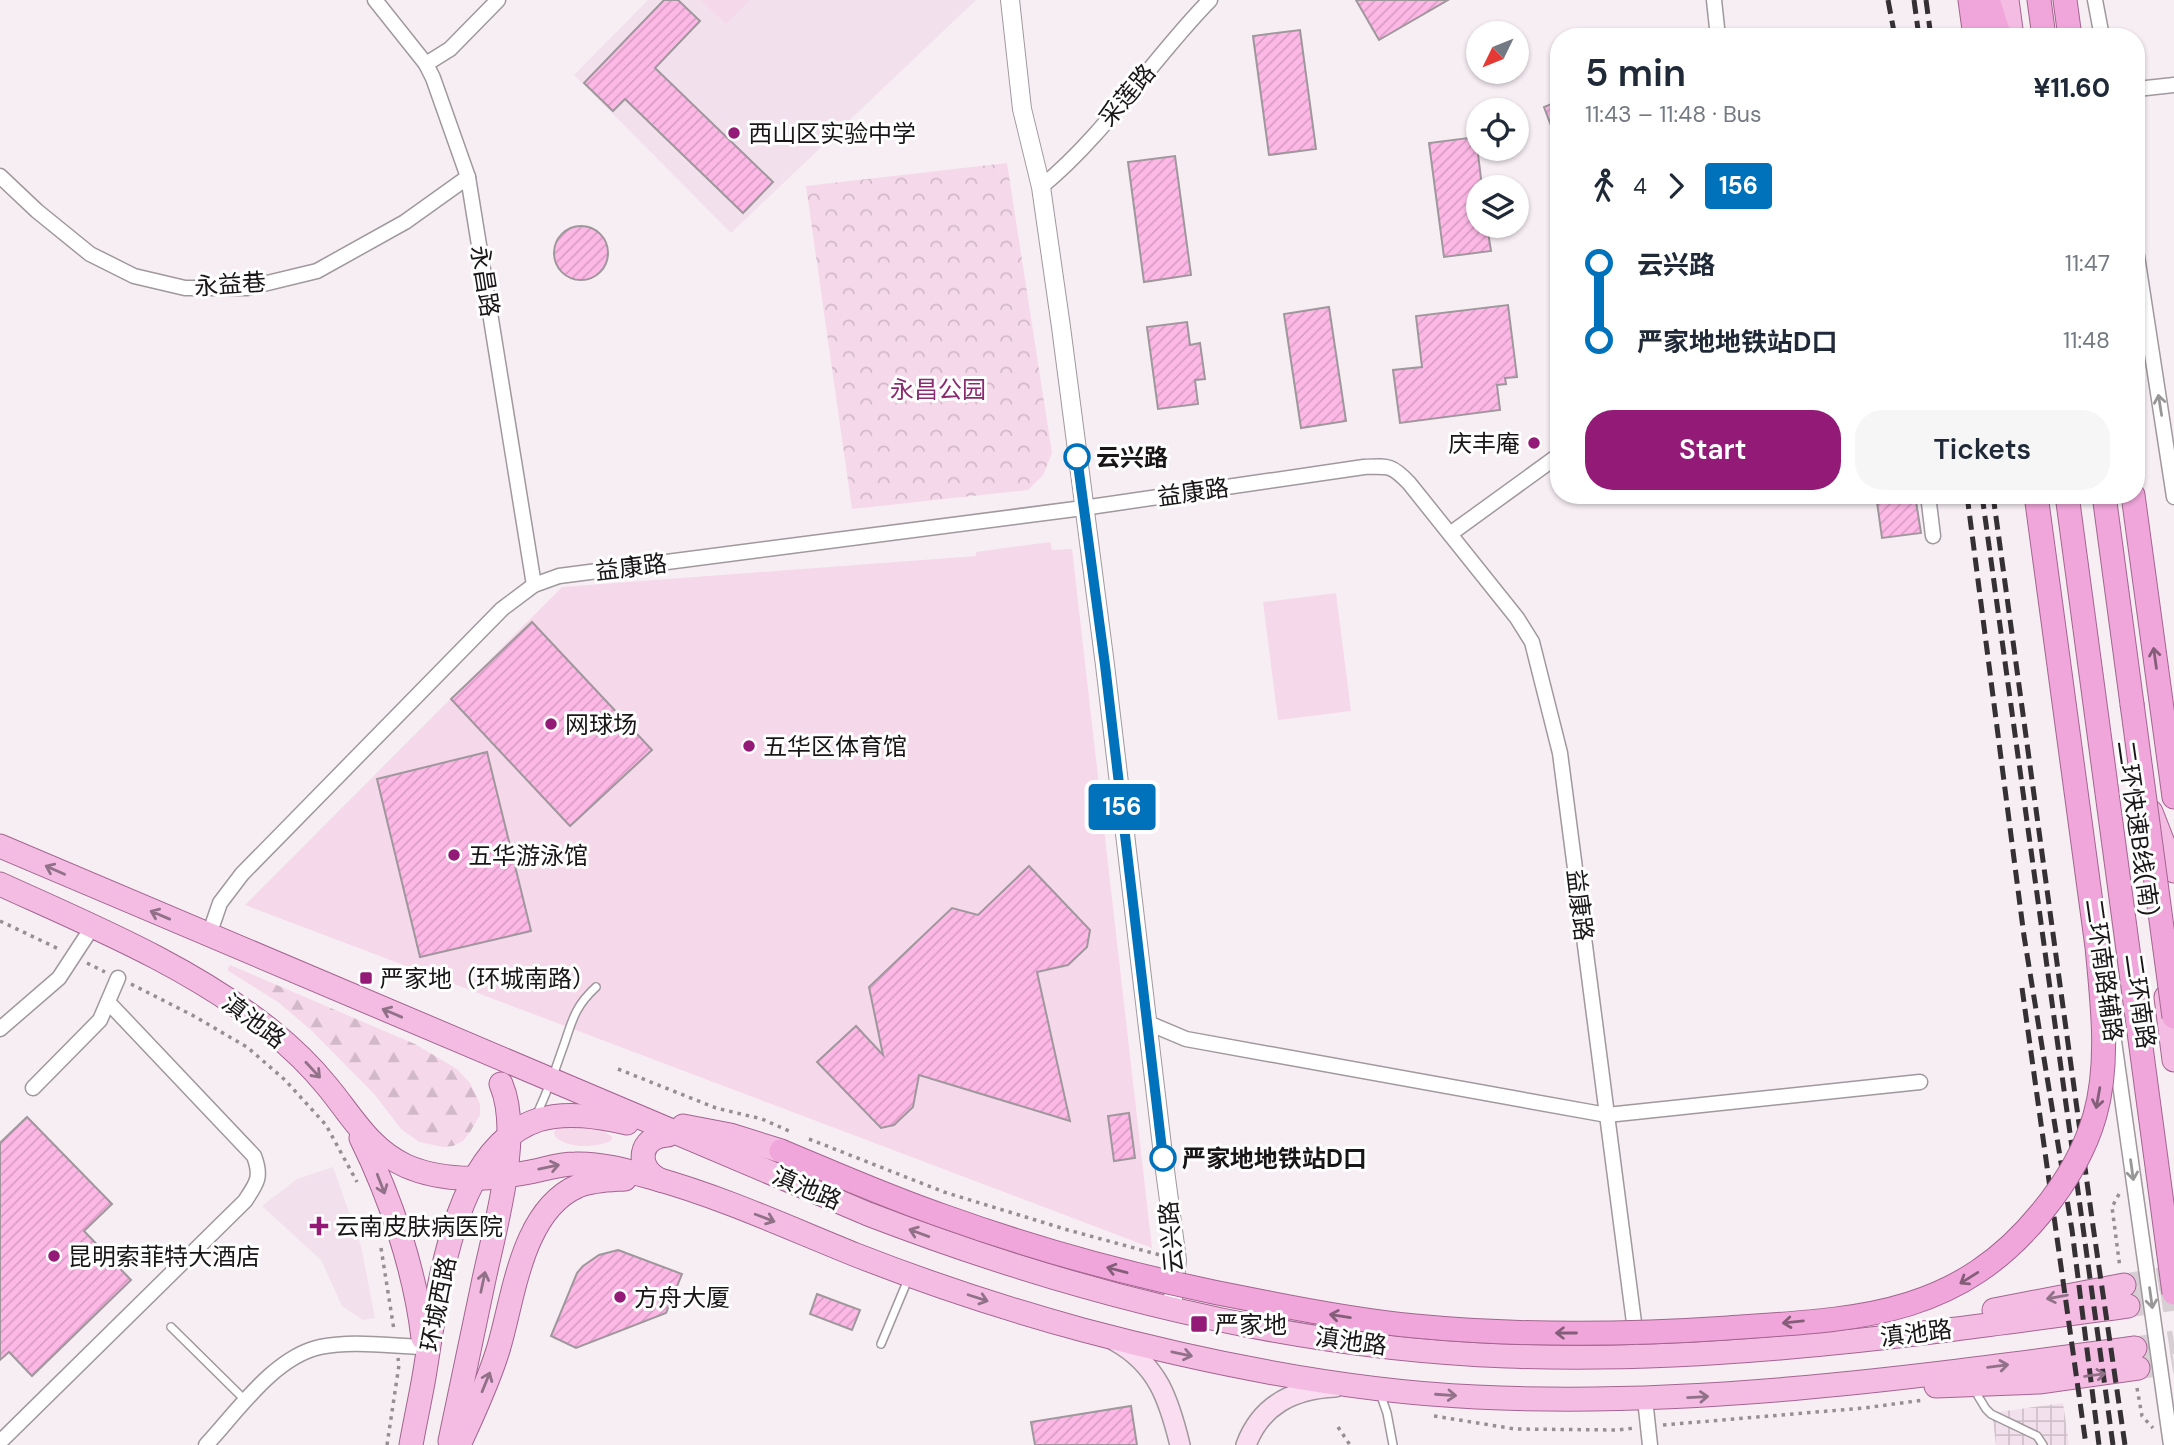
<!DOCTYPE html>
<html lang="en">
<head>
<meta charset="utf-8">
<style>
	:root { --surface:#fff; --page:#f6f6f7; --text:#1f2937; --muted:#747a83; --accent:#931a77 }
	body { margin:0; font-family:"DM Sans","Noto Sans SC",sans-serif; background:var(--page); color:var(--text); height:100vh; display:flex; flex-direction:column; font-size:26px; white-space:nowrap }
	* { box-sizing:border-box; margin:0 }
	p { font-size:23px; color:var(--muted) }
	.icon { flex:none; width:38px; height:38px; fill:none; stroke:currentColor; stroke-width:2; stroke-linecap:round; stroke-linejoin:round }
	.map { position:relative; flex:1; overflow:hidden }
	.details { position:absolute; left:1550px; top:28px; width:595px; height:476px; display:flex; flex-direction:column; background:var(--surface); border-radius:28px; box-shadow:0 2px 5px #0004 }
	.details>* { flex:none }
	.badge { padding:0 14px; border-radius:5px; font-size:24px; line-height:46px }
	.needle { width:46px; rotate:227deg }
	.tools { position:absolute; left:1466px; top:21px; display:grid; gap:14px }
	.tools a { display:grid; place-items:center; width:63px; height:63px; border-radius:50%; background:var(--surface); box-shadow:0 2px 5px #0004; font-size:35px }
	.map>.badge { position:absolute; translate:-50% -50%; box-shadow:0 0 0 4px #fff }
	.legs { display:flex; align-items:center; gap:10px; height:77px; padding:0 35px; font-size:23px }
	.legs p { margin-inline-start:auto }
	.summary { display:flex; align-items:center; justify-content:space-between; height:119px; padding:0 35px }
	h1 { font-size:38px; font-weight:600; line-height:52px }
	.primary-button { display:flex; gap:14px; margin-top:auto; padding:14px 35px }
	.primary-button a { flex:1; height:80px; border-radius:28px; background:var(--accent); color:#fff; font-size:28px; font-weight:600; line-height:80px; text-align:center }
	.primary-button a+a { background:var(--page); color:var(--text) }
	ul { padding:0 35px; list-style:none }
	li { display:flex; align-items:center; gap:24px; height:77px; font-size:26px }
	li i { display:grid; place-items:center; width:10px; height:100%; margin:0 9px; background:currentColor }
	li i::after { content:''; width:18px; height:18px; margin:-9px; border:5px solid; border-radius:50%; background:var(--surface) }
	li p { margin-inline-start:auto }
	li:first-child i { background:linear-gradient(#0000 50%,currentColor 0) }
	li:last-child i { background:linear-gradient(currentColor 50%,#0000 0) }
	.map>svg:first-child { display:block }
	.built { fill:#f2e1ec }
	.industrial { fill:url(#industrial-grid) }
	.grass { fill:#f6d8eb }
	.forest { fill:url(#forest-firs) }
	.park { fill:url(#park-crowns) }
	.building { fill:url(#building-hatch); stroke:#9f979c; stroke-width:2 }
	.lines { fill:none; stroke-linecap:round; stroke-linejoin:round }
	.primary-tunnel { stroke:#d6ced3; stroke-width:23; stroke-dasharray:23 11; stroke-linecap:butt }
	.service-casing { stroke:#a0989d; stroke-width:10 }
	.minor-casing { stroke:#a0989d; stroke-width:17 }
	.tertiary-casing { stroke:#a0989d; stroke-width:20 }
	.secondary-casing { stroke:#a0989d; stroke-width:22 }
	.primary-casing { stroke:#a36590; stroke-width:25 }
	.trunk-casing { stroke:#a36590; stroke-width:25 }
	.path { stroke:#958f93; stroke-width:3.5; stroke-dasharray:3.5 5; stroke-linecap:butt }
	.service { stroke:#fff; stroke-width:7 }
	.minor { stroke:#fff; stroke-width:14 }
	.tertiary { stroke:#fff; stroke-width:18 }
	.secondary { stroke:#faddf1; stroke-width:19 }
	.primary { stroke:#f4bce3; stroke-width:23 }
	.trunk { stroke:#f0a6da; stroke-width:23 }
	.rail { stroke:#343033; stroke-width:5; stroke-dasharray:14 7; stroke-linecap:butt }
	.trunk-bridge-casing { stroke:#a36590; stroke-width:25; stroke-linecap:butt }
	.trunk-bridge { stroke:#f0a6da; stroke-width:23 }
	.oneway { stroke:#989697 }
	.oneway2 { stroke:#845e79 }
	.oneway3 { stroke:#917188 }
	.line-1-casing { stroke:#fff; stroke-width:16 }
	.line-1 { stroke:#0072bc; stroke-width:10 }
	.poi-dot { fill:#931a77; stroke:#fefefe; stroke-width:2.5 }
	.stop-1-dot { fill:#fff; stroke:#0072bc; stroke-width:3.5 }
	.labels { text-anchor:middle; dominant-baseline:central; stroke-width:6; stroke-linejoin:round; paint-order:stroke }
	.street-label { font-size:24px; fill:#191618; stroke:#fefefe }
	.poi-label { font-size:24px; fill:#191618; stroke:#fefefe; text-anchor:start }
	.park-label { font-size:24px; fill:#8a2b72; stroke:#fefefe }
	.stop-label { font-size:24px; font-weight:bold; fill:#191618; stroke:#fefefe; text-anchor:start }
</style>
</head>
<body>
<div class="map">
<svg width="2174" height="1445" viewBox="0 0 2174 1445">
	<defs>
		<pattern id="industrial-grid" width="8" height="8" patternUnits="userSpaceOnUse" patternTransform="scale(1.75)"><rect width="8" height="8" fill="#f2e1ec"/><path d="M0 4h8M4 0v8" fill="none" stroke="#cfc0ca"/></pattern>
		<pattern id="forest-firs" width="22" height="20" patternUnits="userSpaceOnUse" patternTransform="scale(1.75)"><rect width="22" height="20" fill="#f6d8eb"/><path d="M5 1l3.5 6h-7zM16 11l3.5 6h-7z" fill="#d2b9c9"/></pattern>
		<pattern id="park-crowns" width="20" height="18" patternUnits="userSpaceOnUse" patternTransform="scale(1.75)"><rect width="20" height="18" fill="#f6d8eb"/><path d="M2 6a3 3 0 1 1 6 0M12 15a3 3 0 1 1 6 0" fill="none" stroke="#d2b9c9"/></pattern>
		<pattern id="building-hatch" width="6" height="6" patternUnits="userSpaceOnUse" patternTransform="scale(1.75)"><rect width="6" height="6" fill="#fdb8e6"/><path d="M-1 1l2-2M0 6l6-6M5 7l2-2" fill="none" stroke="#d89dc5"/></pattern>
	</defs>
	<rect width="100%" height="100%" fill="#f7eef4"/>
	<g class="built">
		<polygon points="648,0 976,0 731,233 574,75"/>
		<polygon points="333,1167 361,1246 375,1318 363,1320 342,1306 321,1260 262,1206 297,1179"/>
	</g>
	<polygon class="industrial" points="2063,1403 2069,1445 1996,1445 1992,1413"/>
	<g class="grass">
		<polygon points="701,0 750,0 726,24"/>
		<polygon points="1050,542 1052,550 1072,549 1152,1248 245,905 562,587 976,556 976,552"/>
		<polygon points="1336,593 1351,711 1278,720 1263,602"/>
		<path d="M578 1122 604 1131 612 1137 611 1141C596 1148 566 1149 555 1136L554 1132 559 1126Z"/>
	</g>
	<polygon class="forest" points="230,965 415,1044 457,1069 470,1083 480,1104 480,1115 470,1132 463,1141 453,1146 443,1147 419,1142 401,1129 375,1095 312,1031 278,1002 227,970"/>
	<polygon class="park" points="1007,163 1052,453 1043,475 1028,490 852,509 806,186"/>
	<g class="building">
		<polygon points="664,0 678,0 700,21 655,68 773,182 743,213 625,99 613,111 584,83"/>
		<polygon points="1356,0 1448,0 1379,40"/>
		<polygon points="1300,30 1316,149 1269,155 1253,36"/>
		<polygon points="1559,101 1559,143 1558,144 1544,107"/>
		<polygon points="1476,137 1482,187 1479,187 1479,226 1487,226 1491,251 1444,257 1429,143"/>
		<polygon points="1175,156 1191,275 1144,282 1128,162"/>
		<circle cx="581" cy="253" r="27"/>
		<polygon points="1508,305 1517,377 1505,378 1506,384 1497,385 1500,410 1400,423 1393,370 1422,367 1416,316"/>
		<polygon points="1329,307 1346,421 1301,428 1284,314"/>
		<polygon points="1187,322 1190,345 1200,343 1205,379 1195,380 1198,404 1158,409 1147,327"/>
		<polygon points="1876,495 1915,495 1921,533 1882,538"/>
		<polygon points="532,622 652,750 570,826 451,699"/>
		<polygon points="487,752 531,931 420,957 377,779"/>
		<polygon points="1029,866 1090,930 1087,947 1068,965 1037,972 1070,1121 919,1075 913,1107 894,1125 881,1128 817,1062 856,1026 883,1055 869,987 952,908 978,915"/>
		<polygon points="1129,1113 1135,1158 1114,1161 1108,1116"/>
		<polygon points="27,1117 112,1204 84,1231 131,1280 32,1376 9,1352 0,1360 0,1143"/>
		<polygon points="618,1250 682,1274 666,1313 576,1348 551,1336 577,1273 583,1266 599,1255"/>
		<polygon points="817,1294 860,1310 852,1330 810,1314"/>
		<polygon points="1131,1406 1137,1445 1035,1445 1031,1422"/>
	</g>
	<g class="lines">
		<g class="primary-tunnel">
			<polyline points="2124,1285 2174,1277"/>
			<polyline points="2128,1306 2174,1299"/>
			<polyline points="2135,1348 2174,1342"/>
			<polyline points="2138,1368 2174,1362"/>
		</g>
		<defs>
			<g id="service">
				<path d="M537 1114C546 1094 554 1074 561 1053 572 1024 572 1009 596 987"/>
				<polyline points="171,1327 246,1401"/>
				<polyline points="881,1344 909,1277"/>
				<polyline points="1380,1393 1387,1413 1393,1445"/>
				<polyline points="1978,1396 1986,1409 1991,1414 2037,1436 2043,1445"/>
			</g>
			<g id="minor">
				<polyline points="375,0 426,64 433,78 468,177 534,585"/>
				<polyline points="1714,0 1718,37"/>
				<polyline points="2095,0 2102,37"/>
				<polyline points="426,64 450,49 498,0"/>
				<polyline points="2137,89 2174,85"/>
				<polyline points="0,176 37,211 90,254 134,276 185,288 247,288 317,271 405,222 468,177"/>
				<path d="M1041 187C1106 134 1151 60 1210 0"/>
				<polyline points="2137,256 2174,497"/>
				<polyline points="1928,495 1933,536"/>
				<polyline points="1450,534 1559,455"/>
				<path d="M209 935 220 903 242 874 502 609 534 585 559 576 1083 508 1364 467C1389 466 1392 465 1409 483L1517 618 1532 642 1560 753 1636 1338"/>
				<polyline points="1148,1023 1186,1039 1607,1115 1920,1082"/>
				<polyline points="2112,1027 2171,1445"/>
				<polyline points="0,1029 59,978 93,926"/>
				<polyline points="33,1088 100,1020 118,978"/>
				<polyline points="1645,1399 1650,1445"/>
				<path d="M0 1442 245 1201C257 1183 262 1177 254 1156L108 1002"/>
				<path d="M206 1445C237 1412 274 1357 320 1347 353 1340 390 1346 424 1347"/>
			</g>
			<polyline id="tertiary" points="1010,0 1022,109 1041,187 1061,327 1105,665 1164,1163 1177,1260 1172,1308"/>
			<g id="secondary">
				<path d="M1115 1341C1158 1365 1169 1400 1180 1445"/>
				<path d="M1246 1445C1261 1405 1293 1389 1335 1387"/>
			</g>
			<g id="primary">
				<polyline points="2007,0 2012,37"/>
				<polyline points="2151,812 2174,871"/>
				<path d="M0 846 868 1214C1071 1292 1288 1348 1507 1356 1715 1364 1922 1334 2128 1306"/>
				<path d="M0 884C92 926 190 966 270 1030 291 1047 310 1065 327 1086 352 1116 369 1149 406 1166 445 1183 489 1180 530 1172 545 1169 559 1164 575 1164 601 1163 628 1171 653 1178 722 1197 789 1228 856 1255 930 1284 1006 1309 1083 1330 1211 1364 1344 1391 1476 1397 1697 1408 1916 1377 2135 1348"/>
				<polyline points="2166,997 2174,1060"/>
				<polyline points="683,1126 730,1135 781,1151"/>
				<path d="M361 1138C391 1199 415 1270 423 1338"/>
				<path d="M660 1180C634 1168 639 1136 668 1135"/>
				<polyline points="1994,1310 2124,1285"/>
				<polyline points="1936,1386 2039,1382 2138,1368"/>
				<path d="M450 1441C461 1389 472 1336 483 1284 494 1230 523 1135 501 1084"/>
				<path d="M411 1445C415 1422 420 1400 424 1377 437 1300 451 1149 538 1120 567 1111 599 1117 627 1123"/>
				<path d="M459 1445C473 1414 488 1383 498 1350 514 1298 521 1211 578 1186 593 1180 609 1180 625 1179"/>
			</g>
			<g id="trunk">
				<polyline points="1970,0 1975,37"/>
				<polyline points="1988,0 2000,37"/>
				<polyline points="2039,0 2044,37"/>
				<polyline points="2065,0 2070,37"/>
				<polyline points="2104,495 2132,704"/>
				<polyline points="2133,495 2174,797"/>
			</g>
		</defs>
		<use href="#service" class="service-casing"/>
		<use href="#minor" class="minor-casing"/>
		<use href="#tertiary" class="tertiary-casing"/>
		<use href="#secondary" class="secondary-casing"/>
		<use href="#primary" class="primary-casing"/>
		<use href="#trunk" class="trunk-casing"/>
		<g class="path">
			<polyline points="0,921 61,950"/>
			<polyline points="87,963 105,972"/>
			<polyline points="131,984 192,1015 247,1047 285,1080 326,1125 357,1182"/>
			<polyline points="618,1069 716,1108 762,1119 789,1131"/>
			<polyline points="809,1139 944,1192 1068,1230 1160,1255"/>
			<polyline points="2119,1194 2112,1207 2120,1268"/>
			<polyline points="381,1248 394,1330"/>
			<polyline points="2137,1388 2142,1416 2153,1428"/>
			<polyline points="1434,1416 1515,1429 1618,1430 1635,1428"/>
			<polyline points="1663,1425 1864,1408 1924,1400"/>
			<polyline points="1338,1427 1350,1445"/>
			<polyline points="387,1445 399,1365 398,1358"/>
		</g>
		<use href="#service" class="service"/>
		<use href="#minor" class="minor"/>
		<use href="#tertiary" class="tertiary"/>
		<use href="#secondary" class="secondary"/>
		<use href="#primary" class="primary"/>
		<use href="#trunk" class="trunk"/>
		<g class="rail">
			<polyline points="1888,0 1895,37"/>
			<polyline points="1914,0 1919,37"/>
			<polyline points="1926,0 1931,37"/>
			<polyline points="1967,495 2024,936 2072,1230 2099,1445"/>
			<polyline points="1982,495 2113,1445"/>
			<polyline points="1993,495 2093,1226 2125,1445"/>
			<polyline points="2022,988 2086,1445"/>
		</g>
		<defs>
			<g id="trunk-bridge">
				<polyline points="2067,495 2174,1293"/>
				<polyline points="2132,704 2174,1017"/>
				<path d="M781 1151C836 1174 890 1198 946 1217 1049 1254 1156 1282 1264 1302 1314 1312 1364 1321 1415 1326 1519 1336 1624 1335 1728 1328 1853 1319 1955 1319 2041 1213 2064 1185 2085 1151 2095 1115 2110 1062 2102 1001 2097 947L2036 495"/>
			</g>
		</defs>
		<use href="#trunk-bridge" class="trunk-bridge-casing"/>
		<use href="#trunk-bridge" class="trunk-bridge"/>
	</g>
	<defs><path id="oneway-shaft" d="M-6 0H5M1.5-3L5.5 0L1.5 3" fill="none" stroke-width="1.6" stroke-linecap="round" stroke-linejoin="round" transform="scale(1.75)"/></defs>
	<g class="oneway">
		<use href="#oneway-shaft" transform="translate(2160 405) rotate(-99)"/>
		<use href="#oneway-shaft" transform="translate(2132 1170) rotate(82)"/>
		<use href="#oneway-shaft" transform="translate(2151 1298) rotate(82)"/>
	</g>
	<g class="oneway2">
		<use href="#oneway-shaft" transform="translate(2155 658) rotate(-98)"/>
		<use href="#oneway-shaft" transform="translate(2098 1098) rotate(100)"/>
		<use href="#oneway-shaft" transform="translate(1117 1270) rotate(-165)"/>
		<use href="#oneway-shaft" transform="translate(1969 1278) rotate(148)"/>
		<use href="#oneway-shaft" transform="translate(1340 1316) rotate(-171)"/>
		<use href="#oneway-shaft" transform="translate(1793 1322) rotate(174)"/>
		<use href="#oneway-shaft" transform="translate(1566 1333) rotate(-180)"/>
	</g>
	<g class="oneway3">
		<use href="#oneway-shaft" transform="translate(55 870) rotate(-156)"/>
		<use href="#oneway-shaft" transform="translate(160 915) rotate(-157)"/>
		<use href="#oneway-shaft" transform="translate(392 1013) rotate(-157)"/>
		<use href="#oneway-shaft" transform="translate(313 1070) rotate(47)"/>
		<use href="#oneway-shaft" transform="translate(549 1167) rotate(-12)"/>
		<use href="#oneway-shaft" transform="translate(381 1184) rotate(69)"/>
		<use href="#oneway-shaft" transform="translate(765 1218) rotate(21)"/>
		<use href="#oneway-shaft" transform="translate(919 1233) rotate(-160)"/>
		<use href="#oneway-shaft" transform="translate(483 1282) rotate(-78)"/>
		<use href="#oneway-shaft" transform="translate(2057 1297) rotate(170)"/>
		<use href="#oneway-shaft" transform="translate(978 1298) rotate(18)"/>
		<use href="#oneway-shaft" transform="translate(1182 1354) rotate(12)"/>
		<use href="#oneway-shaft" transform="translate(1998 1366) rotate(-7)"/>
		<use href="#oneway-shaft" transform="translate(2095 1375) rotate(-8)"/>
		<use href="#oneway-shaft" transform="translate(486 1382) rotate(-68)"/>
		<use href="#oneway-shaft" transform="translate(1446 1395) rotate(4)"/>
		<use href="#oneway-shaft" transform="translate(1698 1397) rotate(-3)"/>
	</g>
	<g class="lines">
		<defs>
			<polyline id="line-1" points="1077,457 1105,665 1163,1158"/>
		</defs>
		<use href="#line-1" class="line-1-casing"/>
		<use href="#line-1" class="line-1"/>
	</g>
	<g class="poi-dot">
		<circle cx="734" cy="133" r="7"/>
		<circle cx="1534" cy="443" r="7"/>
		<circle cx="551" cy="724" r="7"/>
		<circle cx="749" cy="746" r="7"/>
		<circle cx="454" cy="855" r="7"/>
		<rect x="359" y="971" width="14" height="14" rx="3.5"/>
		<path d="M315.5 1215.5h7v7h7v7h-7v7h-7v-7h-7v-7h7z"/>
		<circle cx="54" cy="1256" r="7"/>
		<circle cx="620" cy="1297" r="7"/>
		<rect x="1190" y="1315" width="18" height="18" rx="3.5"/>
	</g>
	<g class="stop-1-dot">
		<circle cx="1077" cy="457" r="12"/>
		<circle cx="1163" cy="1158" r="12"/>
	</g>
	<g class="labels">
		<g class="street-label">
			<text transform="translate(1127 95) rotate(-50)">采莲路</text>
			<text transform="translate(485 281) rotate(81)">永昌路</text>
			<text transform="translate(230 284) rotate(-4)">永益巷</text>
			<text transform="translate(1193 492) rotate(-8)">益康路</text>
			<text transform="translate(631 567) rotate(-7)">益康路</text>
			<text transform="translate(2138 828) rotate(82)">二环快速B线(南)</text>
			<text transform="translate(1580 905) rotate(83)">益康路</text>
			<text transform="translate(2104 970) rotate(82)">二环南路辅路</text>
			<text transform="translate(2140 1001) rotate(82)">二环南路</text>
			<text transform="translate(254 1021) rotate(37)">滇池路</text>
			<text transform="translate(807 1188) rotate(23)">滇池路</text>
			<text transform="translate(1171 1237) rotate(-95)">云兴路</text>
			<text transform="translate(438 1304) rotate(-79)">环城西路</text>
			<text transform="translate(1916 1333) rotate(-7)">滇池路</text>
			<text transform="translate(1351 1341) rotate(8)">滇池路</text>
		</g>
		<g class="poi-label">
			<text x="748" y="133">西山区实验中学</text>
			<text x="1520" y="443" text-anchor="end">庆丰庵</text>
			<text x="565" y="724">网球场</text>
			<text x="763" y="746">五华区体育馆</text>
			<text x="468" y="855">五华游泳馆</text>
			<text x="380" y="978">严家地（环城南路）</text>
			<text x="335" y="1226">云南皮肤病医院</text>
			<text x="68" y="1256">昆明索菲特大酒店</text>
			<text x="634" y="1297">方舟大厦</text>
			<text x="1215" y="1324">严家地</text>
		</g>
		<g class="park-label">
			<text x="938" y="389">永昌公园</text>
		</g>
		<g class="stop-label">
			<text x="1096" y="457">云兴路</text>
			<text x="1182" y="1158">严家地地铁站D口</text>
		</g>
	</g>
</svg>
<div class="tools">
<a><svg class="needle" viewBox="-14 -14 28 28"><path d="M0-13l5 13h-10z" fill="#e53935"/><path d="M0 13l5-13h-10z" fill="#747a83"/></svg></a>
<a><svg class="icon" aria-label="locate" viewBox="0 0 24 24"><circle cx="12" cy="12" r="6"/><path d="M12 2v4M12 18v4M2 12h4M18 12h4"/></svg></a>
<a><svg class="icon" aria-label="layers" viewBox="0 0 24 24"><path d="M12 4l9 5-9 5-9-5zM3 14l9 5 9-5"/></svg></a>
</div>
<b class="badge" style="left:1122px;top:807px;background:#0072bc;color:#fff">156</b>
<section class="details">
<div class="summary"><div><h1>5 min</h1><p>11:43 – 11:48 · Bus</p></div><b>¥11.60</b></div>
<div class="legs"><svg class="icon" aria-label="walk" viewBox="0 0 24 24"><circle cx="13" cy="4" r="2"/><path d="M13 8l-2 6 4 7M11 14l-3 7M7 12l3-4h3l4 4"/></svg>4<svg class="icon" aria-label="forward" viewBox="0 0 24 24"><path d="M9 5l7 7-7 7"/></svg><b class="badge" style="background:#0072bc;color:#fff">156</b></div>
<ul>
<li><i style="color:#0072bc"></i><b>云兴路</b><p>11:47</p></li>
<li><i style="color:#0072bc"></i><b>严家地地铁站D口</b><p>11:48</p></li>
</ul>
<div class="primary-button"><a>Start</a><a>Tickets</a></div>
</section>
</div>
</body>
</html>
